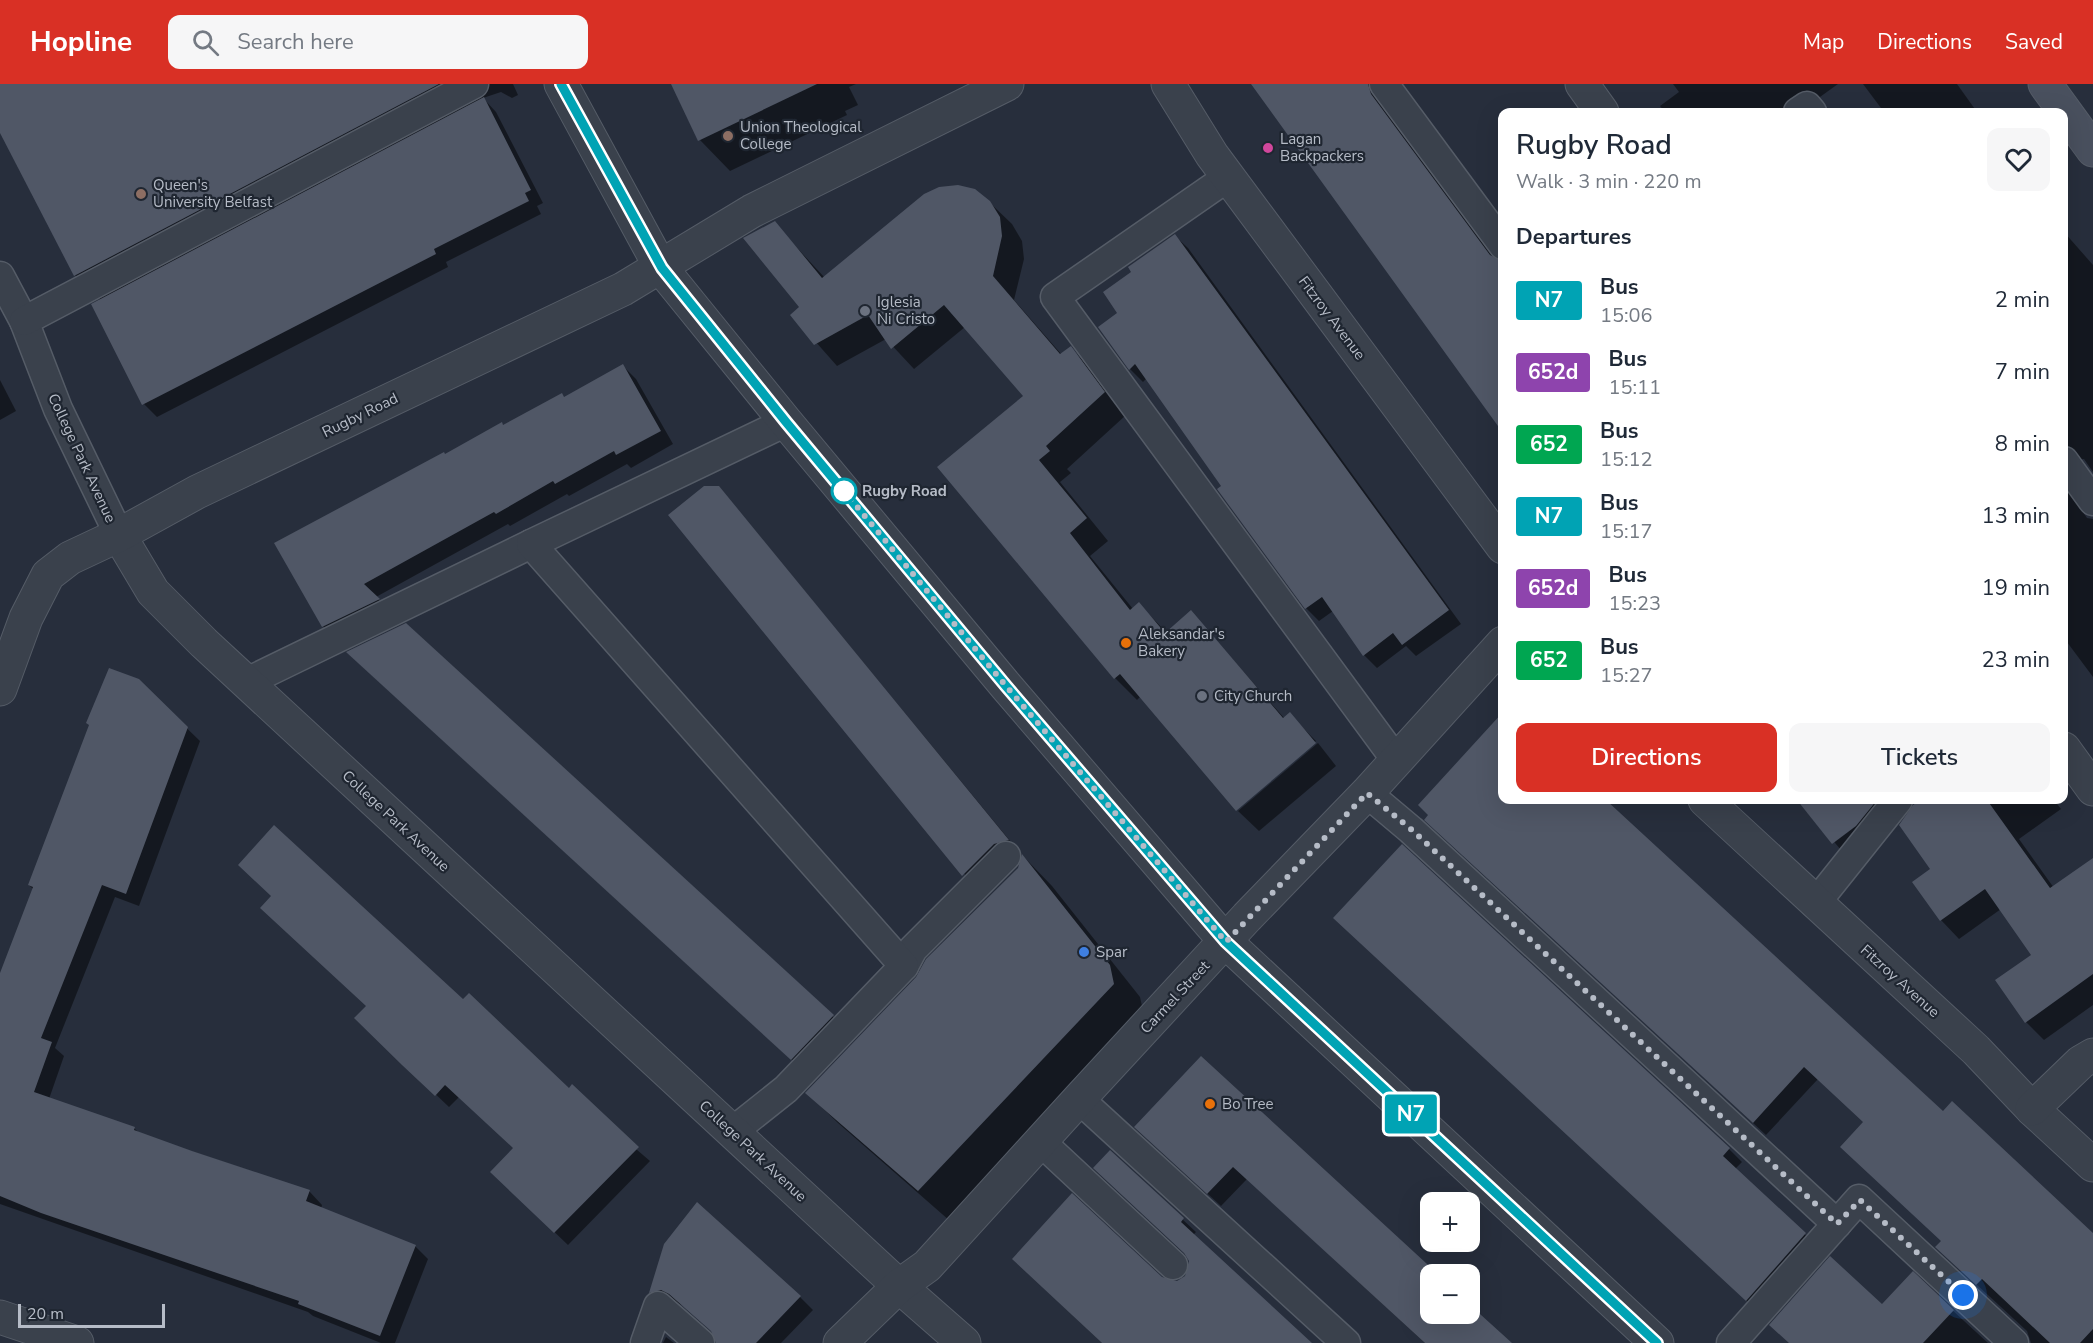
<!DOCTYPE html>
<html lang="en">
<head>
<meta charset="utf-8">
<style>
	:root { --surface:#fff; --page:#f6f6f7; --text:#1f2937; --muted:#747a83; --accent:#d93025 }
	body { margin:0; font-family:"Nunito Sans",sans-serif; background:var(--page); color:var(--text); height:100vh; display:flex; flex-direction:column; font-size:22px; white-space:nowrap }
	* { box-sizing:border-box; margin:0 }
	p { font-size:20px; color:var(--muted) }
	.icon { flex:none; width:33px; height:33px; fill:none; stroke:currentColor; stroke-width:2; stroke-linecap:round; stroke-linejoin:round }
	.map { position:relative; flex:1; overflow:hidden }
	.sheet { position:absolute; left:1498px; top:24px; width:570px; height:696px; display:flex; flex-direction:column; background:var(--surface); border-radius:12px; box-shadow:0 6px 24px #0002 }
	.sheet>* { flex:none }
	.badge { padding:0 12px; border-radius:4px; font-size:21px; line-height:39px }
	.controls { position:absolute; left:1420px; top:1108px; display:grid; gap:12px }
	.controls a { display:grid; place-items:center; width:60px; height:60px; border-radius:12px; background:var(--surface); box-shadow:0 6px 24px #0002; font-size:30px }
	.scale { position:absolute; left:18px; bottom:15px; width:147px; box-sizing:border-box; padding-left:6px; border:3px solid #b6bcc7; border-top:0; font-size:16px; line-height:21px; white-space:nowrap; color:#b6bcc7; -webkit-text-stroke:4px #1f2631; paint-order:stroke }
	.you { position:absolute; width:30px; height:30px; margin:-15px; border:4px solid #fff; border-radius:50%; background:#1a73e8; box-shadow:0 0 0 9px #1a73e833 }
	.map>.badge { position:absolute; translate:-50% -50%; box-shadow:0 0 0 3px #fff }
	h2 { padding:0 18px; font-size:22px; line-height:54px }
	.round { display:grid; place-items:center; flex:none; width:63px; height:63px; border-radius:12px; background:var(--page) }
	.overview { display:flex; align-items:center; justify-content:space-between; height:102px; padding:0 18px }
	h1 { font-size:28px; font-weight:600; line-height:45px }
	.action { display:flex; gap:12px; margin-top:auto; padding:12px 18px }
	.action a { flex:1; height:69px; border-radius:12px; background:var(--accent); color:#fff; font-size:24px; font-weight:600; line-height:69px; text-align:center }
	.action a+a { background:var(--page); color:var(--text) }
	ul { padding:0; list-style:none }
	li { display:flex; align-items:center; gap:18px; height:72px; padding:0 18px }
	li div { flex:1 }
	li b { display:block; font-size:22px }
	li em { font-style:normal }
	li .badge { min-width:66px; font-weight:700; text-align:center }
	header { display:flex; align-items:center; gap:36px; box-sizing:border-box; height:84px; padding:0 30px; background:var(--accent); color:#fff }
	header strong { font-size:28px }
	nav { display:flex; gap:33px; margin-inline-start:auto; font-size:21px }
	.search { width:420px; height:54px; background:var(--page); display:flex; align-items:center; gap:15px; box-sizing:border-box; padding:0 21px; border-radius:12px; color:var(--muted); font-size:22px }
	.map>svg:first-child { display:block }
	.shadow { fill:#0007 }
	.building { fill:#505766 }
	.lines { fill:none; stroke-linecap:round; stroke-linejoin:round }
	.lane-casing { stroke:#555c67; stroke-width:31 }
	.street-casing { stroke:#555c67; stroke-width:35 }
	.secondary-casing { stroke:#555c67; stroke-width:35 }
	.lane { stroke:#3a414c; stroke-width:28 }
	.street { stroke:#3a414c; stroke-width:33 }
	.secondary { stroke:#49505e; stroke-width:33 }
	.line-casing { stroke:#fff; stroke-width:14 }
	.line { stroke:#00a3b4; stroke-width:9 }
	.walk { stroke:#b6bcc7; stroke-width:6; stroke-dasharray:0 10.8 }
	.education-dot { fill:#8d6e63; stroke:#1f2631; stroke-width:2 }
	.hotel-dot { fill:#d1479c; stroke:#1f2631; stroke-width:2 }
	.worship-dot { fill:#6b7280; stroke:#1f2631; stroke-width:2 }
	.stop-dot { fill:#fff; stroke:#00a3b4; stroke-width:3 }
	.food-dot { fill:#e8710a; stroke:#1f2631; stroke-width:2 }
	.shop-dot { fill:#3f7fe0; stroke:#1f2631; stroke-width:2 }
	.labels { text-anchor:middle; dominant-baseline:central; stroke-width:4.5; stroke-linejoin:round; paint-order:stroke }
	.poi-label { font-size:15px; fill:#b6bcc7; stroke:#1f2631; text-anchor:start }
	.street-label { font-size:15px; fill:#b6bcc7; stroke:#1f2631 }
	.stop-label { font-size:15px; font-weight:bold; fill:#b6bcc7; stroke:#1f2631; text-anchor:start }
</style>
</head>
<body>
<header>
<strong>Hopline</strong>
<div class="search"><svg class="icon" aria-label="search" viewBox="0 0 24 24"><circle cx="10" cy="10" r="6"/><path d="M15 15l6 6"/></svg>Search here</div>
<nav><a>Map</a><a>Directions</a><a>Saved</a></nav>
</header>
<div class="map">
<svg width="2093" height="1259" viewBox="0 0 2093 1259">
	<rect width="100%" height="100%" fill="#272e3c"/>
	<g class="shadow">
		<polygon points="7,0 513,0 518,11 512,14 501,8 483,14 496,28 543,119 537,122 541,130 446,178 448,183 157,333 144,320 93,221 101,217 75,191 0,46 0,4"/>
		<polygon points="673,0 856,0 849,3 858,21 845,27 847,31 730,87 700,56"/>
		<polygon points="1253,0 1377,0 1383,24 1497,178 1503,178 1503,348"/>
		<polygon points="1673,0 1838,0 1799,28 1665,28 1660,22 1679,8"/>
		<polygon points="1863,0 1957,0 1977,28 1884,28"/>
		<polygon points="989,118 1012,140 1022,157 1024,175 1014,216 1062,271 1071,264 1092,286 1126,331 1067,385 1071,389 1060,398 1108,457 1090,472 1133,525 1139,520 1167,549 1191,528 1285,635 1290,631 1316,657 1237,724 1141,612 1137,616 1115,594 939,383 1025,312 965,243 914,285 886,255 837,282 792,231 801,224 774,139 825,194"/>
		<polygon points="2064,148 2093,181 2093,388 2084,375 2069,376 2064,382"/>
		<polygon points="1175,152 1188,164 1461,540 1416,572 1406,562 1377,584 1364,571 1333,527 1319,537 1306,524 1147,294 1143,298 1130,285 1100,243 1119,229 1133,188"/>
		<polygon points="623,282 636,295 673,360 631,384 627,380 569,412 567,410 510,442 508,440 376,513 391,529 336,556 323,542 445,372 565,314"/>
		<polygon points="0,296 16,327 0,336"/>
		<polygon points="2064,399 2087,434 2093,435 2093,593 2064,554"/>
		<polygon points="719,403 1020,769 1007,773 976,804 670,431"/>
		<polygon points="406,541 846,945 805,988 361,581"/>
		<polygon points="138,597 200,657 139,822 115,813 55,964 64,972 49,1015 134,1044 140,1050 309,1107 322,1121 321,1125 415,1162 428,1175 395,1259 381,1259 313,1232 308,1228 0,1120 0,898 34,806 29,801"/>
		<polygon points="1503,630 1503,716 1603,716 1943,1029 2093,1151 2093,1259 2031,1259 2027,1247 1950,1176 1943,1158 1865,1038 1818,995 1766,1051 1439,748"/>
		<polygon points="1318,659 1336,682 1259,747 1238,727"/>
		<polygon points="1799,716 2054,716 2061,725 2019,755 2054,804 2093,779 2093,921 2044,956 2026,938 2033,871 2001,825 1959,855 1941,836 1914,798 1932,785 1913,727 1916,719 1911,718 1846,772"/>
		<polygon points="1023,772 1052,802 1140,913 1144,931 950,1137 838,1039 807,1009 1019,784"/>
		<polygon points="1348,846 1729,1065 1742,1078 1735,1085 1818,1163 1760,1229"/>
		<polygon points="463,917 650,1077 568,1161 505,1101 514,1064 459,1013 449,1023 369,947"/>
		<polygon points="1201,974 1437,1191 1431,1191 1431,1230 1470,1230 1470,1222 1510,1259 1425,1259 1247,1095 1221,1122 1149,1056"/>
		<polygon points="1110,1068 1196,1148 1193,1151 1309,1259 1102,1259 1027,1188 1161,1194 1178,1198 1187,1193 1190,1177"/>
		<polygon points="665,1160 800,1213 813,1226 781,1259 717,1259 715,1250 684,1222 675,1218 663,1221 650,1208"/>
		<polygon points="1913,1190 1988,1259 1790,1259 1882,1222"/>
		<polygon points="666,1253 674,1259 663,1259"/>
	</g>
	<g class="building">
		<polygon points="0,0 439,0 74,192 0,49"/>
		<polygon points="671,0 817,0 698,57"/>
		<polygon points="1251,0 1368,0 1371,10 1490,171 1503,177 1503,349"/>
		<polygon points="484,13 531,106 525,109 529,117 434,165 436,170 142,321 91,220"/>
		<polygon points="958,101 975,105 990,117 1000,133 1002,152 993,192 1060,270 1071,262 1105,308 1046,362 1050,367 1039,376 1087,434 1070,449 1130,526 1139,518 1165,549 1191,526 1283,634 1290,628 1316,659 1236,727 1120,590 1114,595 937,383 1023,312 944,221 891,265 868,231 814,261 790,231 799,223 743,154 775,137 822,194 924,110 939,103"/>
		<polygon points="1175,150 1449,526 1402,561 1393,549 1363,572 1322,513 1305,525 1217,405 1221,402 1135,280 1129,286 1098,243 1117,229 1103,208 1131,188 1128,183"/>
		<polygon points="623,280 661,347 616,371 614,367 555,400 553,397 496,430 494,428 364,500 380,515 322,543 274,459 444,368 445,370 502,338 503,341 562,309 564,313"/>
		<polygon points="704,402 719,402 1009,756 994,760 962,792 668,431"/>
		<polygon points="406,539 834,931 791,976 346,568"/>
		<polygon points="109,584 139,595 188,643 126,810 102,801 41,954 52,958 34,1008 135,1043 134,1046 192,1067 310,1106 306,1117 416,1161 380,1252 298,1220 299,1217 41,1129 0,1112 0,889 33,803 28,801 89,641 86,639"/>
		<polygon points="1503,628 1503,716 1606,716 1943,1027 1952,1017 2093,1149 2093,1245 2080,1259 2050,1259 1982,1195 1976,1201 1935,1163 1941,1157 1840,1063 1863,1038 1804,983 1753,1039 1424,736 1428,731 1418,721"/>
		<polygon points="1797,716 1877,716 1856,742 1832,760"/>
		<polygon points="1921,716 1987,716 2050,804 2093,774 2093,890 2025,939 1995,896 2031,871 1985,805 1940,837 1912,798 1930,785 1899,741 1913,721"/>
		<polygon points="274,741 463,915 469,909 569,1004 572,1000 639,1063 554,1149 490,1088 513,1064 445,1001 435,1012 402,981 354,934 366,922 260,824 271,812 238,781"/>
		<polygon points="1402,760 1730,1064 1723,1072 1806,1149 1746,1217 1333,834"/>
		<polygon points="1022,770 1110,881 1114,900 918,1107 805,1009 916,893 926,875 1018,784"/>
		<polygon points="1201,972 1439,1191 1431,1191 1431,1230 1470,1230 1470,1221 1512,1259 1425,1259 1233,1083 1207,1110 1134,1043"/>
		<polygon points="1110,1066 1184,1134 1181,1138 1312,1259 1102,1259 1012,1175 1072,1109 1162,1193 1177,1197 1185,1192 1189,1177 1184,1169 1093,1084"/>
		<polygon points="697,1118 801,1212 756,1259 716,1259 711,1247 669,1210 661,1206 649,1209 664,1160"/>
		<polygon points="1830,1172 1882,1220 1913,1187 1954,1226 1923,1259 1789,1259 1769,1241"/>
	</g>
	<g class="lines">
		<defs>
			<g id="lane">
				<polyline points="1384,0 1503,161"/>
				<polyline points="1798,28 1807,22 1812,28"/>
				<polyline points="1228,93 1055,213 1396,676"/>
				<polyline points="0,192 24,237 58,325 119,451"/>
				<polyline points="24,237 474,0"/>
				<polyline points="2064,377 2093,417"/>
				<polyline points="247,598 531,460"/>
				<polyline points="1367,709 1411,746 1837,1140"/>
				<polyline points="1815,820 1898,716"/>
				<polyline points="904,882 913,865 1006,772"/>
				<polyline points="1079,1015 1346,1259"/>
				<polyline points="732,1048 786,1005 904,882 531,460 786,338"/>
				<polyline points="1040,1057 1173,1181"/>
				<polyline points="645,1259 658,1222 700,1259"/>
				<polyline points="1731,1259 1859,1115 2014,1259"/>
			</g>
			<g id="street">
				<polyline points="561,0 661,184 786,338 1006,602 1226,858 1657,1259"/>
				<polyline points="1168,0 1212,71 1503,463"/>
				<polyline points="1582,0 1602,28"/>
				<polyline points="119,451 153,508 204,559 899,1202 964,1259"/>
				<polyline points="0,605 26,534 48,491 70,474 119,451 197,408 623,205 752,127 1007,0"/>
				<polyline points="2064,665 2093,705"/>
				<polyline points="1705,716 1976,966 2032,1025 2093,1081"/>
				<polyline points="2032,1025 2081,978 2093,971"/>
				<polyline points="0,1233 77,1259"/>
				<polyline points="840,1259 899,1202 927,1182 1079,1015 1247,833 1367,709 1503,559"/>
			</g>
			<polyline id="secondary" points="2045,0 2093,66"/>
		</defs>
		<use href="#lane" class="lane-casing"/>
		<use href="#street" class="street-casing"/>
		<use href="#secondary" class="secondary-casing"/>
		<use href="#lane" class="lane"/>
		<use href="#street" class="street"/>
		<use href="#secondary" class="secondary"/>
	</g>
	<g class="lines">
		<defs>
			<polyline id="line" points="561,0 662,184 786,338 1006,602 1226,858 1657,1259"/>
		</defs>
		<use href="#line" class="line-casing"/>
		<use href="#line" class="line"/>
		<polyline class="walk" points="844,407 1006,602 1226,858 1367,709 1412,746 1837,1140 1860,1116 1963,1211"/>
	</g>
	<g class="education-dot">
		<circle cx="728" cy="52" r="6"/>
		<circle cx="141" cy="110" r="6"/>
	</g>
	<circle class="hotel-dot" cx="1268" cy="64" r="6"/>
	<g class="worship-dot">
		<circle cx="865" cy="227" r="6"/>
		<circle cx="1202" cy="612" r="6"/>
	</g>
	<circle class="stop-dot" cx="844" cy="407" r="12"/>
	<g class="food-dot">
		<circle cx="1126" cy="559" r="6"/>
		<circle cx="1210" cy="1020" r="6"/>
	</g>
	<circle class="shop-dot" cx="1084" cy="868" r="6"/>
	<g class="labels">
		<g class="poi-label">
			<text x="740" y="43">Union Theological<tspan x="740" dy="17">College</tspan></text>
			<text x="1280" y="55">Lagan<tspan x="1280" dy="17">Backpackers</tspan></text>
			<text x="153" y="101">Queen's<tspan x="153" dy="17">University Belfast</tspan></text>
			<text x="877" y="218">Iglesia<tspan x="877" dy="17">Ni Cristo</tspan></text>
			<text x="1138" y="550">Aleksandar's<tspan x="1138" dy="17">Bakery</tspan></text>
			<text x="1214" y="612">City Church</text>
			<text x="1096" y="868">Spar</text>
			<text x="1222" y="1020">Bo Tree</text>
		</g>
		<g class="street-label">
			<text transform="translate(1332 234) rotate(53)">Fitzroy Avenue</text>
			<text transform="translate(360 331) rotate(-26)">Rugby Road</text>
			<text transform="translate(82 374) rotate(65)">College Park Avenue</text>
			<text transform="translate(396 737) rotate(43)">College Park Avenue</text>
			<text transform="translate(1900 897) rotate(42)">Fitzroy Avenue</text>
			<text transform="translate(1175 913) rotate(-47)">Carmel Street</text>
			<text transform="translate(753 1067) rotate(43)">College Park Avenue</text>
		</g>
		<g class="stop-label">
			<text x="862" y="407">Rugby Road</text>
		</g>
	</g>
</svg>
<div class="controls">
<a>+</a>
<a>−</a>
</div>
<div class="scale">20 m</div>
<div class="you" style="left:1963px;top:1211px"></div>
<b class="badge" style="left:1411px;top:1030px;background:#00a3b4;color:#fff">N7</b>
<section class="sheet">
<div class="overview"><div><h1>Rugby Road</h1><p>Walk · 3 min · 220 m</p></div><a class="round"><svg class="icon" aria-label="heart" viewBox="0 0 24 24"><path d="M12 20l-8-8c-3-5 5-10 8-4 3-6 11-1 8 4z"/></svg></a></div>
<h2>Departures</h2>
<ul>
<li><span class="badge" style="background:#00a3b4;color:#fff">N7</span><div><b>Bus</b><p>15:06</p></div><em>2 min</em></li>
<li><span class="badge" style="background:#8e44ad;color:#fff">652d</span><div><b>Bus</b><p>15:11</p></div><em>7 min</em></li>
<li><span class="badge" style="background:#00a651;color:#fff">652</span><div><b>Bus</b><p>15:12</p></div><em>8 min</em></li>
<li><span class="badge" style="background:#00a3b4;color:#fff">N7</span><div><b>Bus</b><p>15:17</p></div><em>13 min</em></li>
<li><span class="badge" style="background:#8e44ad;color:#fff">652d</span><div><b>Bus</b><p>15:23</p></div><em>19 min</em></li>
<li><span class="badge" style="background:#00a651;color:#fff">652</span><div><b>Bus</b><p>15:27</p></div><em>23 min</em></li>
</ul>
<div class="action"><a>Directions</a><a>Tickets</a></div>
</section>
</div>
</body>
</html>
